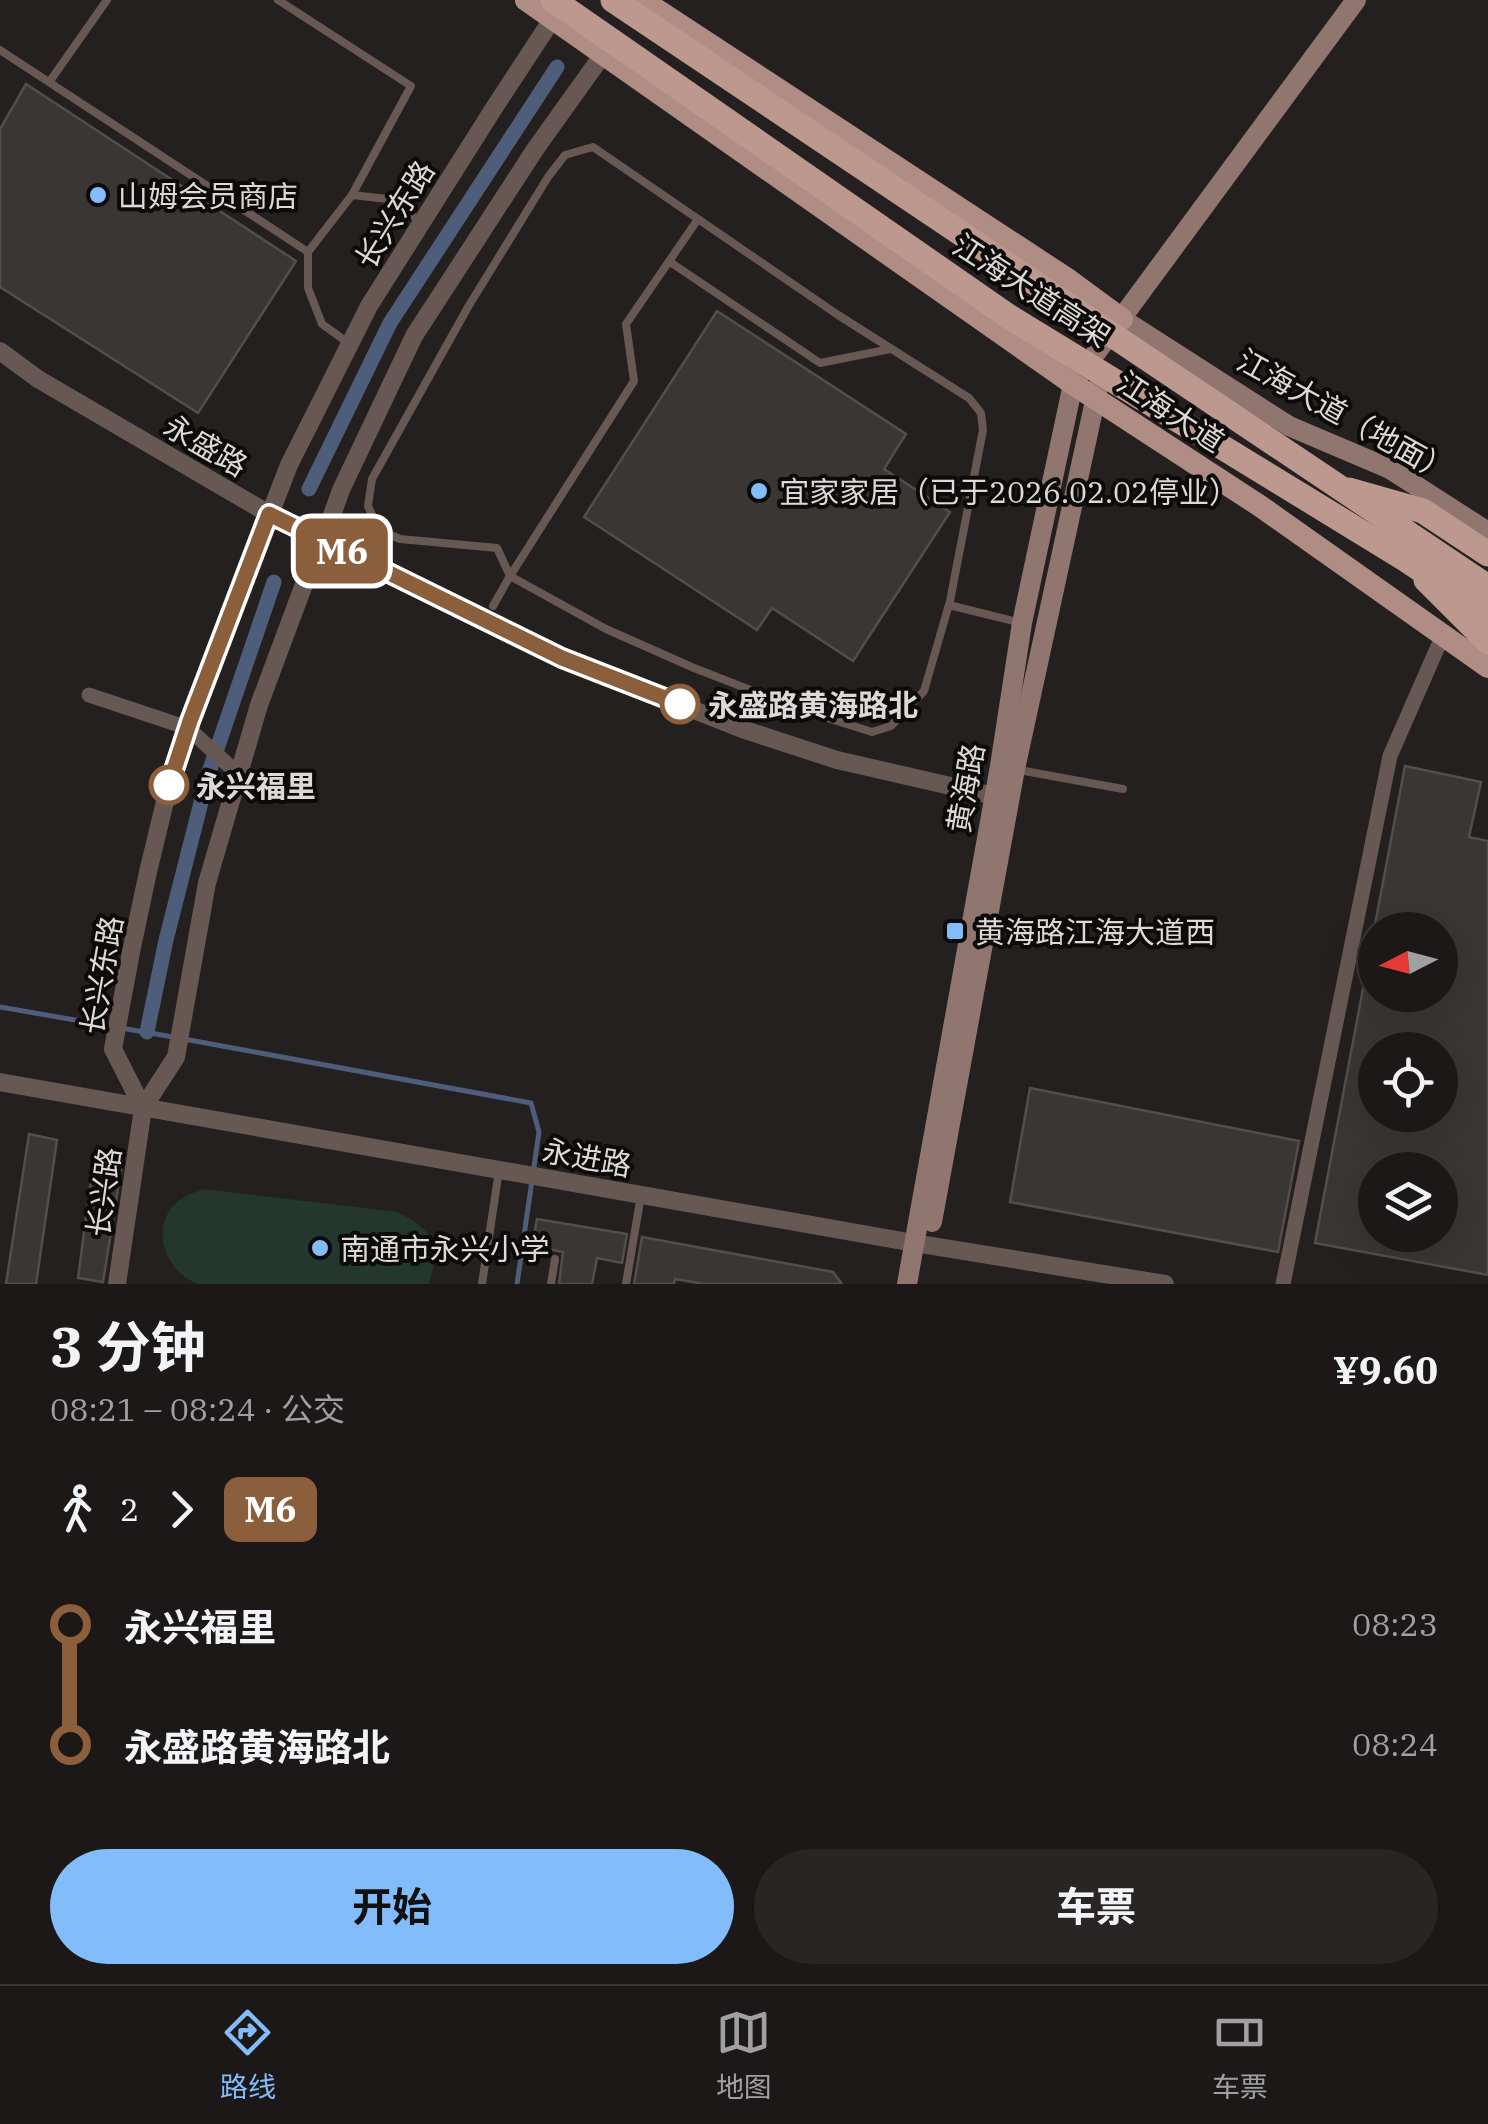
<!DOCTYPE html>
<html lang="zh">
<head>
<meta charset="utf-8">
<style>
	:root { --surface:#1b1817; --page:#282524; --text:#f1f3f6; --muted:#a0a0a1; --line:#393736; --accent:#82bcfa }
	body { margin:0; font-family:"IBM Plex Serif","Noto Sans SC",serif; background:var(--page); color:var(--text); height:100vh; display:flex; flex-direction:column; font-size:38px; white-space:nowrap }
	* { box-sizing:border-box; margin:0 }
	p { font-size:32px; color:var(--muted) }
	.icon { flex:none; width:55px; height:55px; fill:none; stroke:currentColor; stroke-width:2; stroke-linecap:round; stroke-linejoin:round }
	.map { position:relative; height:1284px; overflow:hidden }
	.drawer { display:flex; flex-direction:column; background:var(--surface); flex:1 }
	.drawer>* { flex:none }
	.badge { padding:0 20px; border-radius:15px; font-size:35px; line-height:65px }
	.needle { width:65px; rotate:264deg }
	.fabs { position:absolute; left:1358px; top:912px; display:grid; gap:20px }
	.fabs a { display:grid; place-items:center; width:100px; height:100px; border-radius:50%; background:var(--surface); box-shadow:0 10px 40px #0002,0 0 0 2px var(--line); font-size:50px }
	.map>.badge { position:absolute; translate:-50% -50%; box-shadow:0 0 0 5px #fff }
	.legs { display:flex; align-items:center; gap:15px; height:110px; padding:0 50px; font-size:32px }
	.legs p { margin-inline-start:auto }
	.overview { display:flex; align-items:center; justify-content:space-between; height:170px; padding:0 50px }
	h1 { font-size:55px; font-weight:700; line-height:75px }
	.primary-button { display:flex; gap:20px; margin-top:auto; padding:20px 50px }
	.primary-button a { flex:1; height:115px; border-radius:60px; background:var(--accent); color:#111; font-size:40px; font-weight:700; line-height:115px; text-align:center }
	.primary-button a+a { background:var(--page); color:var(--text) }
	ul { padding:0 50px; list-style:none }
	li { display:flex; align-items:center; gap:35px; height:120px; font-size:38px }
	li i { display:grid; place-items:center; width:15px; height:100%; margin:0 12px; background:currentColor }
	li i::after { content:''; width:25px; height:25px; margin:-12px; border:8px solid; border-radius:50%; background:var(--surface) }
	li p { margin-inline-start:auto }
	li:first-child i { background:linear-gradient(#0000 50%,currentColor 0) }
	li:last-child i { background:linear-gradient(currentColor 50%,#0000 0) }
	.tabs { display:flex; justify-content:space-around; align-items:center; height:140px; border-top:2px solid var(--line); background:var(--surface); font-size:28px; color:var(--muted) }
	.tabs a { display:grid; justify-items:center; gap:5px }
	.tabs .active { color:var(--accent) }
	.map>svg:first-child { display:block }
	.green { fill:#23372d }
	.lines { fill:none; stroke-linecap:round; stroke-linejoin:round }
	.stream { stroke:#4e5d7a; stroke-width:5 }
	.canal { stroke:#4e5d7a; stroke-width:15 }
	.building { fill:#3a3634; stroke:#524e4c; stroke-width:2.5; fill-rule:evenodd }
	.service { stroke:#685853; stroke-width:8 }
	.minor { stroke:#685853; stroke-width:15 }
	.tertiary { stroke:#685853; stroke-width:18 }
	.secondary { stroke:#90766f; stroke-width:20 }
	.primary { stroke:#af8d84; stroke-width:22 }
	.trunk { stroke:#bd988e; stroke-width:25 }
	.trunk-bridge { stroke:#bd988e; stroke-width:25 }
	.line-1-casing { stroke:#fff; stroke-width:22 }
	.line-1 { stroke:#8b5e3c; stroke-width:15 }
	.poi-dot { fill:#82bcfa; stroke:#0c0b0a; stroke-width:4 }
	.stop-1-dot { fill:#fff; stroke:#8b5e3c; stroke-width:5 }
	.labels { text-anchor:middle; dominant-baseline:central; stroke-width:8; stroke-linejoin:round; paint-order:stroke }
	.poi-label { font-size:30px; fill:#dcd9d8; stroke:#0c0b0a; text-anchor:start }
	.street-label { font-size:30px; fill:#dcd9d8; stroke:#0c0b0a }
	.stop-label { font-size:30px; font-weight:bold; fill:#dcd9d8; stroke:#0c0b0a; text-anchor:start }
</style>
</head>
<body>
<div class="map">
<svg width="1488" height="1284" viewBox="0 0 1488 1284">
	<rect width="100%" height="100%" fill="#24201f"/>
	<path class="green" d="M204 1189 397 1212C434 1230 441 1245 429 1284H198C167 1273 149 1230 175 1204 183 1196 193 1193 204 1189Z"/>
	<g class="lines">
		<g class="stream">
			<polyline points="0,1007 173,1037"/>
			<polyline points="184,1039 531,1103 539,1132 517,1284"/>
		</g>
		<g class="canal">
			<polyline points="309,489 390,323 557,67"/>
			<polyline points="147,1032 166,940 208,775 274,582"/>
		</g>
	</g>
	<g class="building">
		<polygon points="26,84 296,261 198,413 0,287 0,129"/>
		<polygon points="717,311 906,434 884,469 950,512 853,661 772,608 757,630 584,517"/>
		<path d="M1405 766 1481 782 1469 837 1488 841V1275L1315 1243 1369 957 1375 958V995H1440V930H1374ZM1375 1050H1440V1115H1375ZM1375 1170H1440V1235H1375Z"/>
		<polygon points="1030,1088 1299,1141 1278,1252 1010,1202"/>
		<polygon points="29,1134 57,1140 36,1284 6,1284"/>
		<polygon points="93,1165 121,1170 103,1282 78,1278"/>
		<polygon points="537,1219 627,1234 622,1263 597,1258 592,1284 559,1284 563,1252 532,1246"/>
		<polygon points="642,1237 833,1272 842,1284 704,1284 675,1279 674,1284 634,1284"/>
	</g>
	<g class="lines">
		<g class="service">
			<polyline points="278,0 411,86 352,195"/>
			<polyline points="0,50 308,252"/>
			<polyline points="50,81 107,0"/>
			<polyline points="670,262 820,363 890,349"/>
			<polyline points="347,342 322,324 308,288 308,252 352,195 388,199 422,222"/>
			<polyline points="949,605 1022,623"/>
			<polyline points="493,606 510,576 497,548 400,539 379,530 368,506 372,479 468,307 548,177 565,155 593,147 838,315 969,398 981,413 983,430 950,601 924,691 891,726 872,732 802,710 694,668 606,629 510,576 634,381 626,324 698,219"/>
			<polyline points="1019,770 1123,789"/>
			<polyline points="482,1284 499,1170"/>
			<polyline points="551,1284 555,1259"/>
			<polyline points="626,1284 641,1195"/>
		</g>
		<g class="minor">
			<polyline points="89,695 188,728 238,774 277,785"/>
			<polyline points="1283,1284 1390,756 1443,635"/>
		</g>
		<g class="tertiary">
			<polyline points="0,351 38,379 269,514 562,658 742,729 837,760 1007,799"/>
			<polyline points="0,1082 914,1243 1165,1284"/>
			<polyline points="143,1108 113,1049 131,952 148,872 169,785 190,721 289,465 369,306 494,108 553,18"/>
			<polyline points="117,1284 143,1108 176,1057 207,883 259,705 309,571 323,540 341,490 414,336 536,148 604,53"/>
		</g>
		<g class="secondary">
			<polyline points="1122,319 1289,426 1390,469 1488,532"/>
			<polyline points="932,1222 1015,769 1098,387"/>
			<polyline points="907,1284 1000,766 1022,623 1073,384 1356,0"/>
		</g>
		<g class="primary">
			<polyline points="526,0 1073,384 1260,506 1488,667"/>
			<polyline points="642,0 1069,280 1122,319"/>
		</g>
		<g class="trunk">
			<polyline points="1349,490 1423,511 1488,554"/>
			<polyline points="1426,580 1488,642"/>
		</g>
		<g class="trunk-bridge">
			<polyline points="553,0 1008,316 1405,559 1488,614"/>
			<polyline points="613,0 1488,587"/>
		</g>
	</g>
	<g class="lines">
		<defs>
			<polyline id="line-1" points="169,785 190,721 269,514 562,658 680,704"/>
		</defs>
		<use href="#line-1" class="line-1-casing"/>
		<use href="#line-1" class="line-1"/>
	</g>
	<g class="poi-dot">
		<circle cx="98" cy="195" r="10"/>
		<circle cx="759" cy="491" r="10"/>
		<rect x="945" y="921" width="20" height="20" rx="5"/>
		<circle cx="320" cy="1248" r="10"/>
	</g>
	<g class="stop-1-dot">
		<circle cx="680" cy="704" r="18"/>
		<circle cx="169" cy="785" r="18"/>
	</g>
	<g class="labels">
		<g class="poi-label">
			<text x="118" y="195">山姆会员商店</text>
			<text x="779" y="491">宜家家居（已于2026.02.02停业）</text>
			<text x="975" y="931">黄海路江海大道西</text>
			<text x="340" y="1248">南通市永兴小学</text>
		</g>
		<g class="street-label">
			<text transform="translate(394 214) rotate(-58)">长兴东路</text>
			<text transform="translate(1032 290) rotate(33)">江海大道高架</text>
			<text transform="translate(1171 411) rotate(33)">江海大道</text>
			<text transform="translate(1345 415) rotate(29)">江海大道（地面）</text>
			<text transform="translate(206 445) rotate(30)">永盛路</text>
			<text transform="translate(965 788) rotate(-80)">黄海路</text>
			<text transform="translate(101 975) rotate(-80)">长兴东路</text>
			<text transform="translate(587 1157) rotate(10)">永进路</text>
			<text transform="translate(103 1192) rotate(-82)">长兴路</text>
		</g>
		<g class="stop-label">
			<text x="708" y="704">永盛路黄海路北</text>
			<text x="196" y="785">永兴福里</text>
		</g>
	</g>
</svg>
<div class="fabs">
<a><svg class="needle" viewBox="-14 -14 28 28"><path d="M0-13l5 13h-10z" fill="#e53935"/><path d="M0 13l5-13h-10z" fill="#a0a0a1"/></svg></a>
<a><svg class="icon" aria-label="locate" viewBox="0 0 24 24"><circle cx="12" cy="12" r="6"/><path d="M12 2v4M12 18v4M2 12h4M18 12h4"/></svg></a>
<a><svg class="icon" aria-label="layers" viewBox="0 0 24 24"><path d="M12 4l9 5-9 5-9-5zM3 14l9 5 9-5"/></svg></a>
</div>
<b class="badge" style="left:342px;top:551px;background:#8b5e3c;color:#fff">M6</b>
</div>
<section class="drawer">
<div class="overview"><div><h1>3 分钟</h1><p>08:21 – 08:24 · 公交</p></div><b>¥9.60</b></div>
<div class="legs"><svg class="icon" aria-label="walk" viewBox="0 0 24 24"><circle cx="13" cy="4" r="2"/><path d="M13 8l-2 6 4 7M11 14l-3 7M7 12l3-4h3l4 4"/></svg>2<svg class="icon" aria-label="forward" viewBox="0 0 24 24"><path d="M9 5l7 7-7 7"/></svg><b class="badge" style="background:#8b5e3c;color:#fff">M6</b></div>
<ul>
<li><i style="color:#8b5e3c"></i><b>永兴福里</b><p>08:23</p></li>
<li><i style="color:#8b5e3c"></i><b>永盛路黄海路北</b><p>08:24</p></li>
</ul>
<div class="primary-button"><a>开始</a><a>车票</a></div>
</section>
<nav class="tabs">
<a class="active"><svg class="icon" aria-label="directions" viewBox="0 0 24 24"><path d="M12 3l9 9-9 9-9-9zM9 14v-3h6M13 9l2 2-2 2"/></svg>路线</a>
<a><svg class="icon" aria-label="map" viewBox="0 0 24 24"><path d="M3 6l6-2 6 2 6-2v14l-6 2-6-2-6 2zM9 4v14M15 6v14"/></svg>地图</a>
<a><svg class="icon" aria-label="tickets" viewBox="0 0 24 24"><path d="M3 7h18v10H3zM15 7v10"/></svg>车票</a>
</nav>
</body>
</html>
